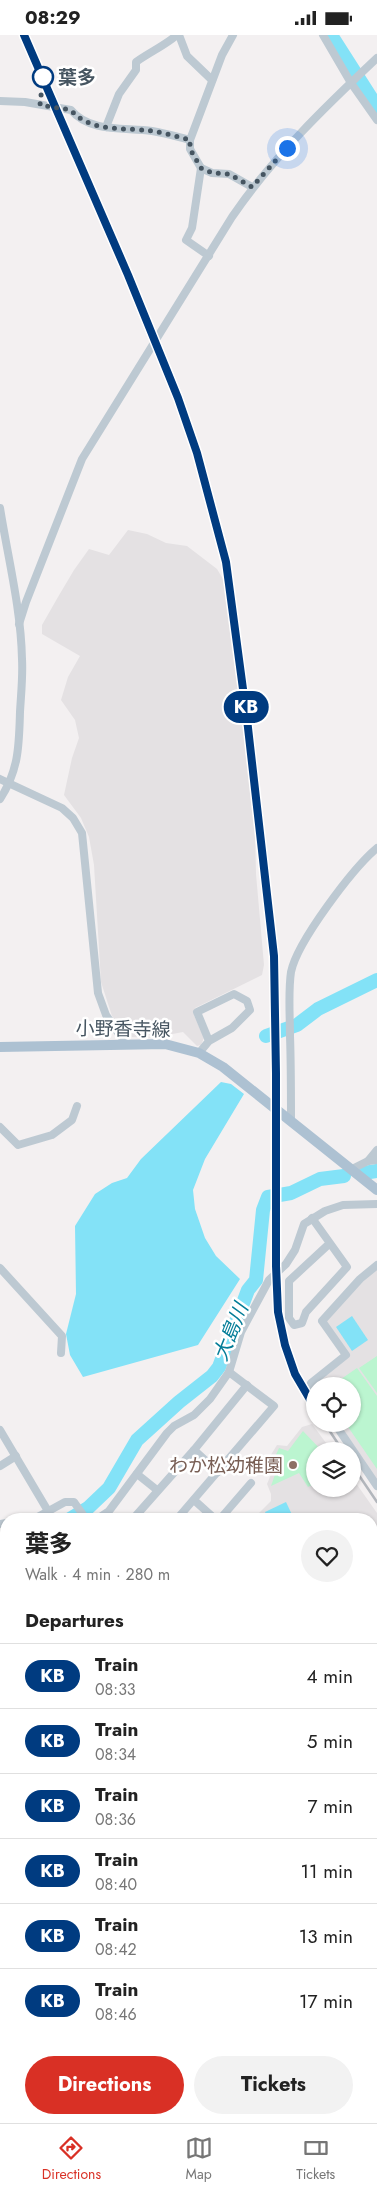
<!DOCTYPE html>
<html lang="en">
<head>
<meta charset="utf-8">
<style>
	:root { --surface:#fff; --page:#f2f2f2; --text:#222; --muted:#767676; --line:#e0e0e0; --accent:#d93025 }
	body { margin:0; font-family:Jost,"Noto Sans JP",sans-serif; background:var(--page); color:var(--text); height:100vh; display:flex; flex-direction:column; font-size:19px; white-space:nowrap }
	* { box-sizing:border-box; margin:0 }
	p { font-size:16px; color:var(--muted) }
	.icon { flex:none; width:28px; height:28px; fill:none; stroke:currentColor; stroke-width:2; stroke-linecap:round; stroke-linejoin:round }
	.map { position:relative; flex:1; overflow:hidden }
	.details { position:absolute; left:0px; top:1478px; width:378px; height:611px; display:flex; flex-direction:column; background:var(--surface); border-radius:20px 20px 0 0; box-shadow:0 1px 4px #0004 }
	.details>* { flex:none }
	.badge { padding:0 10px; border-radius:16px; font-size:18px; line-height:32px }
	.tools { position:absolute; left:306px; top:1342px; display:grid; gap:10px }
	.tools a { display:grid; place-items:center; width:55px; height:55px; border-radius:50%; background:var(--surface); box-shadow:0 1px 4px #0004; font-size:25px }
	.you { position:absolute; width:25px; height:25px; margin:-12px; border:4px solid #fff; border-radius:50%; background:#1a73e8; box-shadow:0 0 0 8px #1a73e833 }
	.map>.badge { position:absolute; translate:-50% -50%; box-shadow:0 0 0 2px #fff }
	h2 { padding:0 25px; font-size:19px; line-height:45px }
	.round { display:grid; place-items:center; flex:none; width:52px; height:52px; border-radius:26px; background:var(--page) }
	.summary { display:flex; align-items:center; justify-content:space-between; height:85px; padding:0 25px }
	h1 { font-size:24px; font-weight:700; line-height:38px }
	.button { display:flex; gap:10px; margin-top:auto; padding:10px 25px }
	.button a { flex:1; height:58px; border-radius:30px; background:var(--accent); color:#fff; font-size:20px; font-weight:700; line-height:58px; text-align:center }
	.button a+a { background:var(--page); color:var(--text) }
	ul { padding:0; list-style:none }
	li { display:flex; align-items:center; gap:15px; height:65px; padding:0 25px; border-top:1px solid var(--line) }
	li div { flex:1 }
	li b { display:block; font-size:19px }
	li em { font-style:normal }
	li .badge { min-width:55px; font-weight:700; text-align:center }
	.status { display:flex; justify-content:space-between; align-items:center; height:35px; padding:0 25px; background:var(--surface); direction:ltr }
	.status svg { height:14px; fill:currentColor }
	.dock { display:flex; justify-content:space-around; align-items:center; height:70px; border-top:1px solid var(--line); background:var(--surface); font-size:14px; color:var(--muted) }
	.dock a { display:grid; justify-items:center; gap:2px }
	.dock .current { color:var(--accent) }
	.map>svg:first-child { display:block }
	.education { fill:#e4e1e3 }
	.green { fill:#bbf5d0 }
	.water { fill:#83e2f7 }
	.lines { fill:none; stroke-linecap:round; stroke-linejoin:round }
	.river { stroke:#83e2f7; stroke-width:14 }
	.minor { stroke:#bdc9d2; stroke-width:8 }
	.major { stroke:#adc1d2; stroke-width:10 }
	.rail { stroke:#b2b6bc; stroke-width:2.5 }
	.line-casing { stroke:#fff; stroke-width:11 }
	.line { stroke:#003b80; stroke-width:8 }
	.walk { stroke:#465561; stroke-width:5; stroke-dasharray:0 9 }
	.stop-dot { fill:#fff; stroke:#003b80; stroke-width:2.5 }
	.education-dot { fill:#8d6e63; stroke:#fff; stroke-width:2 }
	.labels { text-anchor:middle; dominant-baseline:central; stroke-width:5; stroke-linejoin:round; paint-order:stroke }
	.stop-label { font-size:19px; font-weight:bold; fill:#465561; stroke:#fff; text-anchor:start }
	.street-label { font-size:19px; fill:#465561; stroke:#fff }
	.education-label { font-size:19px; fill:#785e54; stroke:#fff; text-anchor:end }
	.water-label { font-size:20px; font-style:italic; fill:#037d98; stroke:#fff }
</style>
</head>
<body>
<div class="status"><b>08:29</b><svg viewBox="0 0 49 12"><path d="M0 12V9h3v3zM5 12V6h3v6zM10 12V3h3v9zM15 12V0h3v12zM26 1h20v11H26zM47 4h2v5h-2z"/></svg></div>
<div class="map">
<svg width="377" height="2088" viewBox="0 0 377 2088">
	<rect width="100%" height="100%" fill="#f3f0f1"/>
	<g class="education">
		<polygon points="128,495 147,499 166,508 187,511 217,534 223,544 228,570 241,671 255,795 256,839 264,930 262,940 195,973 194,980 204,1003 201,1010 197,1011 183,997 162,1001 160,1003 132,1002 123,995 112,981 101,947 94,830 89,802 81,783 64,760 72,723 79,703 75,685 61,665 68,642 80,621 42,599 42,590 58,562 74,535 89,514 109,520"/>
		<polygon points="377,1232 377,1444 376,1445 339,1389 352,1389 352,1351 318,1351 325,1338 349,1319 325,1286 362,1245"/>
		<polygon points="312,1389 332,1416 315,1416 315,1454 352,1454 353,1444 377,1478 377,1614 371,1618 371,1484 253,1484 271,1466 271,1459 267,1449 272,1437 269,1423 277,1410 287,1411 302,1392"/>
	</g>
	<g class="green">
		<polygon points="377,1321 377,1358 359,1333"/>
		<polygon points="357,1333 377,1361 377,1434 346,1389 352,1389 352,1351 331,1351"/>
		<polygon points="303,1396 322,1416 315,1416 315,1448 308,1452 299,1438 271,1451 276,1437 273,1426 279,1413 288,1416"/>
	</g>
	<g class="water">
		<polygon points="221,1047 231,1049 244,1059 205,1124 193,1155 195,1174 205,1203 216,1221 240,1244 198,1310 83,1342 70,1320 66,1299 76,1259 75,1191 95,1159 112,1148 127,1143 141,1124"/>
		<polygon points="352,1281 368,1305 352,1316 336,1292"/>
		<polygon points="286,1467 294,1484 268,1484 265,1477"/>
	</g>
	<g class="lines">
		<g class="river">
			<polyline points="331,0 377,72"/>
			<polyline points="266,1001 297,990 318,974 377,945"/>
			<polyline points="364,1138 377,1136"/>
			<polyline points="70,1484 88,1473 109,1453 137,1405 179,1367 212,1341 219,1332 248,1255 256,1245 263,1175 268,1162 291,1158 320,1144 344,1141"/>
			<polyline points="0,1506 6,1505"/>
		</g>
		<g class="minor">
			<polyline points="179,0 187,21 212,45"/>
			<polyline points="233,0 222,20 190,105 190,114 201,133 212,138 229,139 252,152"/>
			<polyline points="323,0 351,48 377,85"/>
			<path d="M0 66 25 67 71 75C90 98 125 92 152 96 165 98 178 102 190 105"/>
			<path d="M106 92 119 59 136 35V27C150 17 164 11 177 0"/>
			<polyline points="201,133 192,193 186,205 209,221"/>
			<path d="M0 473C8 523 21 574 22 624 23 641 21 659 20 677 19 710 19 735 0 764"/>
			<path d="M19 589 26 567 82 424 232 182C273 122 325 72 377 23"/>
			<polyline points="0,744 62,773 73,783 82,798 98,958 106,980 125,1008"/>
			<polyline points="199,1018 209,1006 232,993 250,975 247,966 234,959 197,977 209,1006"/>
			<path d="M291 1085C291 1057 291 1029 290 1001 290 981 288 957 291 937 297 907 353 833 377 813"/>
			<polyline points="0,1092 18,1110 52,1100 72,1085 77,1071"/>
			<polyline points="368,1126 377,1115"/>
			<polyline points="352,1134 368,1126 377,1125"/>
			<polyline points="312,1183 347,1232 306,1277 302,1288 294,1290 289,1283 289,1246 329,1209"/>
			<polyline points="0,1233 62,1301 61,1318"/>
			<polyline points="315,1355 311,1348 346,1320 322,1286 360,1244 377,1230"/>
			<polyline points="335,1389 377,1451"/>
			<polyline points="0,1395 48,1476"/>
			<polyline points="194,1415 218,1437"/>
			<polyline points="0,1431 16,1421"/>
			<polyline points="137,1439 157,1455"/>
			<polyline points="194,1465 215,1484"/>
			<polyline points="34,1484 65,1467 74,1467 86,1484"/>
			<polyline points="97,1484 109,1476 167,1398 174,1391 194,1380 210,1364 229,1337 241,1297 269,1245 286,1229 295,1215 304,1189 325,1176 343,1170 377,1169"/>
			<polyline points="133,1484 194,1415 247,1350"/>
			<polyline points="177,1484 274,1371 229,1337"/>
			<polyline points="220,1484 251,1448"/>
			<polyline points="0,1489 6,1488"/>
			<polyline points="0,1548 6,1546"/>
			<polyline points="0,1617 6,1618"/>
			<polyline points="371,1621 377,1618"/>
			<polyline points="371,1629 377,1651"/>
			<polyline points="371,1662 377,1659"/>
			<polyline points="0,1664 6,1665"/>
			<polyline points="0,1706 6,1707"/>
			<polyline points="371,1728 377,1729"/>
			<polyline points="0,1742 6,1743"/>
			<polyline points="0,1778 6,1779"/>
			<polyline points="371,1802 377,1811"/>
			<polyline points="0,1834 6,1839"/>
			<polyline points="371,1868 377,1862"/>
			<polyline points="0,1871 6,1865"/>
			<polyline points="371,1889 377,1894"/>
			<polyline points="0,1917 6,1924"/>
			<polyline points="0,1954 6,1949"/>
			<polyline points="0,1995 6,2002"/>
			<polyline points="0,2043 6,2032"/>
			<polyline points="371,2049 377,2053"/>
			<polyline points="79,2082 84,2088"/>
			<polyline points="182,2088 191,2082"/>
		</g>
		<polyline class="major" points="0,1012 165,1009 199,1018 223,1032 377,1155"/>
		<g class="rail">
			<polyline points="25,0 127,240 178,363 197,418 226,527 247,684 274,921 276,1038 276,1231"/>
			<path d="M276 1224C276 1262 279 1305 296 1340 301 1352 309 1362 315 1373"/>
			<polyline points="325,1389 343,1416"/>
			<polyline points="352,1430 377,1467"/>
			<polyline points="371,1974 377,1966"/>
			<polyline points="299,2088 301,2082"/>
		</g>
	</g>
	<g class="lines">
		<defs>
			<polyline id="line" points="24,0 128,240 178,363 197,418 226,527 247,684 274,921 276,1038 276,1231 278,1277 285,1310 295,1339 315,1373"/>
		</defs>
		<use href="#line" class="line-casing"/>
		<use href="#line" class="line"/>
		<path class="walk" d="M43 42 40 70 71 75C90 98 125 92 152 96 165 98 178 102 190 105V114L201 133 212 138 229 139 252 152 287 113"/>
	</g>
	<circle class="stop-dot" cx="43" cy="42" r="10"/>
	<circle class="education-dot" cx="293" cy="1430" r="5"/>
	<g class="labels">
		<g class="stop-label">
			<text x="58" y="42">葉多</text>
		</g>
		<g class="street-label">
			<text transform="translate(123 994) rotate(1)">小野香寺線</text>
		</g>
		<g class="education-label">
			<text x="283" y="1430">わか松幼稚園</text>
		</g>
		<g class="water-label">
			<text transform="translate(231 1297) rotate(-68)">大島川</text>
		</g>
	</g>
</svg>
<div class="tools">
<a><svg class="icon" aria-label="locate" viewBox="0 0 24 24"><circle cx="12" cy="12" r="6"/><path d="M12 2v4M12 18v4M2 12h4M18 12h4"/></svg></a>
<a><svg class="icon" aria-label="layers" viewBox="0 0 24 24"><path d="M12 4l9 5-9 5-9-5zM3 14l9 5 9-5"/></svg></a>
</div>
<div class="you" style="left:287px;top:113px"></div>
<b class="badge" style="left:246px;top:672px;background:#003b80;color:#fff">KB</b>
<section class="details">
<div class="summary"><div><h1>葉多</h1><p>Walk · 4 min · 280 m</p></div><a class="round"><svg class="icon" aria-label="heart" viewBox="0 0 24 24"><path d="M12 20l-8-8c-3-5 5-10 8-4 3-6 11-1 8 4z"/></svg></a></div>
<h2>Departures</h2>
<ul>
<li><span class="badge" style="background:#003b80;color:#fff">KB</span><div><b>Train</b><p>08:33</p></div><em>4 min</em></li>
<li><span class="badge" style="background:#003b80;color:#fff">KB</span><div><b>Train</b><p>08:34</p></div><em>5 min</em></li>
<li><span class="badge" style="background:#003b80;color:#fff">KB</span><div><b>Train</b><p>08:36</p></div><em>7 min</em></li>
<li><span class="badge" style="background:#003b80;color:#fff">KB</span><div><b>Train</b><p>08:40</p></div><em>11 min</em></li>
<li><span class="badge" style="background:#003b80;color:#fff">KB</span><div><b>Train</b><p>08:42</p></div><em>13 min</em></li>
<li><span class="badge" style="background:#003b80;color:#fff">KB</span><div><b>Train</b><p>08:46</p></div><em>17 min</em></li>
</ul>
<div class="button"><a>Directions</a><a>Tickets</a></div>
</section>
</div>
<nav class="dock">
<a class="current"><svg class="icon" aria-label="directions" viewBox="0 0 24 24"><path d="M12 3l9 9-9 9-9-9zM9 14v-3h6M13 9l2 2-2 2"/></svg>Directions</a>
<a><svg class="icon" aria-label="map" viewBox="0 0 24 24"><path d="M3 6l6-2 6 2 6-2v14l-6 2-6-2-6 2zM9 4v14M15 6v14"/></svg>Map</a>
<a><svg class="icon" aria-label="tickets" viewBox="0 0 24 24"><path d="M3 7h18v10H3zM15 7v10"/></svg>Tickets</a>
</nav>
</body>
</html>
